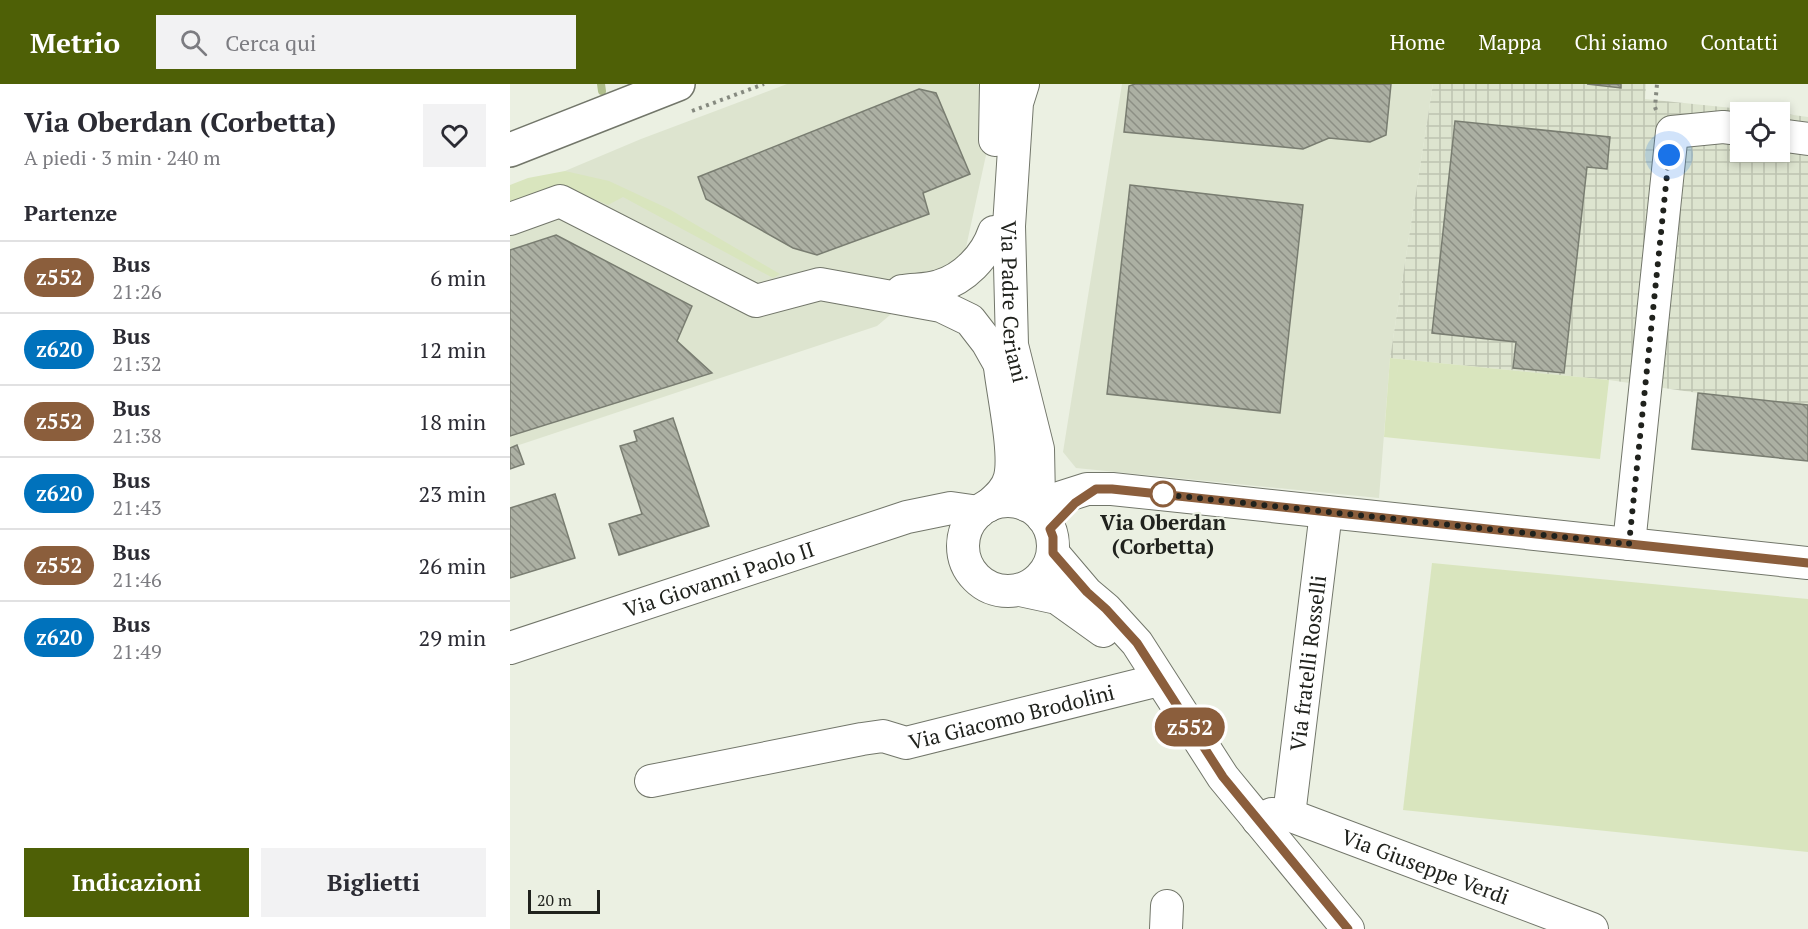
<!DOCTYPE html>
<html lang="it">
<head>
<meta charset="utf-8">
<style>
	:root { --surface:#fff; --page:#f2f2f3; --text:#2b2b33; --muted:#7c7c81; --line:#e1e1e2; --accent:#4e6006 }
	body { margin:0; font-family:"PT Serif",serif; background:var(--page); color:var(--text); height:100vh; display:flex; flex-direction:column; font-size:22px; white-space:nowrap }
	* { box-sizing:border-box; margin:0 }
	p { font-size:20px; color:var(--muted) }
	.icon { flex:none; width:33px; height:33px; fill:none; stroke:currentColor; stroke-width:2; stroke-linecap:round; stroke-linejoin:round }
	.map { position:relative; flex:1; overflow:hidden }
	.drawer { display:flex; flex-direction:column; background:var(--surface); width:510px }
	.drawer>* { flex:none }
	.badge { padding:0 12px; border-radius:20px; font-size:21px; line-height:39px }
	.buttons { position:absolute; left:1220px; top:18px; display:grid; gap:12px }
	.buttons a { display:grid; place-items:center; width:60px; height:60px; border-radius:0px; background:var(--surface); box-shadow:0 3px 9px #0003; font-size:30px }
	.scale { position:absolute; left:18px; bottom:15px; width:72px; box-sizing:border-box; padding-left:6px; border:3px solid #20221d; border-top:0; font-size:16px; line-height:21px; white-space:nowrap; color:#20221d; -webkit-text-stroke:4px #ebf0e2; paint-order:stroke }
	.you { position:absolute; width:30px; height:30px; margin:-15px; border:4px solid #fff; border-radius:50%; background:#1a73e8; box-shadow:0 0 0 9px #1a73e833 }
	.map>.badge { position:absolute; translate:-50% -50%; box-shadow:0 0 0 3px #fff }
	h2 { padding:0 24px; font-size:22px; line-height:54px }
	.round { display:grid; place-items:center; flex:none; width:63px; height:63px; border-radius:0px; background:var(--page) }
	.headline { display:flex; align-items:center; justify-content:space-between; height:102px; padding:0 24px }
	h1 { font-size:28px; font-weight:700; line-height:45px }
	.primary-button { display:flex; gap:12px; margin-top:auto; padding:12px 24px }
	.primary-button a { flex:1; height:69px; border-radius:0px; background:var(--accent); color:#fff; font-size:24px; font-weight:700; line-height:69px; text-align:center }
	.primary-button a+a { background:var(--page); color:var(--text) }
	ul { padding:0; list-style:none }
	li { display:flex; align-items:center; gap:18px; height:72px; padding:0 24px; border-top:2px solid var(--line) }
	li div { flex:1 }
	li b { display:block; font-size:22px }
	li em { font-style:normal }
	li .badge { min-width:66px; font-weight:700; text-align:center }
	header { display:flex; align-items:center; gap:36px; box-sizing:border-box; height:84px; padding:0 30px; background:var(--accent); color:#fff }
	header strong { font-size:28px }
	nav { display:flex; gap:33px; margin-inline-start:auto; font-size:21px }
	.search { width:420px; height:54px; background:var(--page); display:flex; align-items:center; gap:15px; box-sizing:border-box; padding:0 21px; border-radius:0px; color:var(--muted); font-size:22px }
	main { display:flex; flex:1; min-height:0 }
	.map>svg:first-child { display:block }
	.built { fill:#dde4cf }
	.industrial { fill:url(#industrial-grid) }
	.grass { fill:#d9e5be }
	.lines { fill:none; stroke-linecap:round; stroke-linejoin:round }
	.stream { stroke:#b0bf8c; stroke-width:8 }
	.building { fill:url(#building-back-hatch); stroke:#797d71; stroke-width:1.5 }
	.minor-casing { stroke:#72766a; stroke-width:34 }
	.major-casing { stroke:#72766a; stroke-width:36 }
	.path { stroke:#868a80; stroke-width:4; stroke-dasharray:3 4.5; stroke-linecap:butt }
	.minor { stroke:#fff; stroke-width:32 }
	.major { stroke:#fff; stroke-width:33 }
	.line-casing { stroke:#fff; stroke-width:14 }
	.line { stroke:#8b5e3c; stroke-width:9 }
	.walk { stroke:#20221d; stroke-width:6; stroke-dasharray:0 10.8 }
	.stop-dot { fill:#fff; stroke:#8b5e3c; stroke-width:3 }
	.labels { text-anchor:middle; dominant-baseline:central; stroke-width:4.5; stroke-linejoin:round; paint-order:stroke }
	.street-label { font-size:21px; fill:#20221d; stroke:#ebf0e2 }
	.stop-label { font-size:21px; font-weight:bold; fill:#20221d; stroke:#ebf0e2 }
</style>
</head>
<body>
<header>
<strong>Metrio</strong>
<div class="search"><svg class="icon" aria-label="search" viewBox="0 0 24 24"><circle cx="10" cy="10" r="6"/><path d="M15 15l6 6"/></svg>Cerca qui</div>
<nav><a>Home</a><a>Mappa</a><a>Chi siamo</a><a>Contatti</a></nav>
</header>
<main>
<section class="drawer">
<div class="headline"><div><h1>Via Oberdan (Corbetta)</h1><p>A piedi · 3 min · 240 m</p></div><a class="round"><svg class="icon" aria-label="heart" viewBox="0 0 24 24"><path d="M12 20l-8-8c-3-5 5-10 8-4 3-6 11-1 8 4z"/></svg></a></div>
<h2>Partenze</h2>
<ul>
<li><span class="badge" style="background:#8b5e3c;color:#fff">z552</span><div><b>Bus</b><p>21:26</p></div><em>6 min</em></li>
<li><span class="badge" style="background:#0072bc;color:#fff">z620</span><div><b>Bus</b><p>21:32</p></div><em>12 min</em></li>
<li><span class="badge" style="background:#8b5e3c;color:#fff">z552</span><div><b>Bus</b><p>21:38</p></div><em>18 min</em></li>
<li><span class="badge" style="background:#0072bc;color:#fff">z620</span><div><b>Bus</b><p>21:43</p></div><em>23 min</em></li>
<li><span class="badge" style="background:#8b5e3c;color:#fff">z552</span><div><b>Bus</b><p>21:46</p></div><em>26 min</em></li>
<li><span class="badge" style="background:#0072bc;color:#fff">z620</span><div><b>Bus</b><p>21:49</p></div><em>29 min</em></li>
</ul>
<div class="primary-button"><a>Indicazioni</a><a>Biglietti</a></div>
</section>
<div class="map">
<svg width="1298" height="845" viewBox="0 0 1298 845">
	<defs>
		<pattern id="industrial-grid" width="8" height="8" patternUnits="userSpaceOnUse" patternTransform="scale(1.5)"><rect width="8" height="8" fill="#dde4cf"/><path d="M0 4h8M4 0v8" fill="none" stroke="#bdc3b1"/></pattern>
		<pattern id="building-back-hatch" width="6" height="6" patternUnits="userSpaceOnUse" patternTransform="scale(1.5)"><rect width="6" height="6" fill="#acb0a3"/><path d="M-1 5l2 2M0 0l6 6M5-1l2 2" fill="none" stroke="#8c8f84"/></pattern>
	</defs>
	<rect width="100%" height="100%" fill="#ebf0e2"/>
	<g class="built">
		<polygon points="277,0 468,0 481,48 455,168 367,242 0,364 0,138 66,113 55,87 131,55"/>
		<polygon points="612,0 923,0 880,274 869,414 566,384 553,368"/>
	</g>
	<polygon class="industrial" points="923,0 1136,0 1135,15 1261,28 1230,28 1230,68 1269,68 1269,29 1298,33 1298,321 1188,309 1099,296 880,274"/>
	<g class="grass">
		<polygon points="55,87 99,97 159,125 270,190 263,194 113,113 98,121 51,101 0,120 0,101 18,94"/>
		<polygon points="880,274 1099,296 1090,375 874,353"/>
		<polygon points="922,479 1298,515 1298,768 893,726"/>
	</g>
	<g class="lines">
		<polyline class="stream" points="91,0 92,7"/>
	</g>
	<g class="building">
		<polygon points="625,0 881,0 876,51 860,58 819,54 793,65 614,48 619,2"/>
		<polygon points="1077,0 1111,0 1111,4"/>
		<polygon points="409,5 426,9 460,90 413,109 419,130 307,171 283,164 196,115 188,93"/>
		<polygon points="945,37 1100,53 1097,85 1077,83 1054,289 1003,284 1006,258 922,249"/>
		<polygon points="620,101 793,121 770,329 597,310"/>
		<polygon points="46,151 182,222 167,257 202,289 0,352 0,166"/>
		<polygon points="1188,309 1298,321 1298,377 1182,365"/>
		<polygon points="163,334 199,442 109,471 99,440 132,430 110,362 127,357 124,347"/>
		<polygon points="7,361 14,380 0,385 0,364"/>
		<polygon points="45,410 65,474 0,494 0,424"/>
	</g>
	<g class="lines">
		<defs>
			<g id="minor">
				<path id="s1" d="M513 0 507 19 499 142 502 261 528 365 529 415 533 434"/>
				<polyline points="1269,51 1298,55"/>
				<polyline points="485,56 486,0"/>
				<polyline points="0,135 50,117 246,217 310,200 431,222 460,236 477,258 490,281"/>
				<path d="M392 207C404 205 418 206 429 202 454 195 476 172 484 148"/>
				<circle cx="498" cy="462" r="45"/>
				<polyline points="516,421 530,420 577,405 602,405 1298,479"/>
				<path d="M478 422C487 414 497 406 500 393 506 369 493 310 490 283"/>
				<polyline points="1119,460 1162,48 1213,43 1230,45"/>
				<polyline points="543,469 577,509 596,525 627,559 713,693 838,845"/>
				<polyline points="510,506 547,514 593,547"/>
				<path id="s2" d="M0 564 397 433 441 424 469 428"/>
				<path id="s3" d="M141 697 352 655 373 652 396 659 649 596"/>
				<path id="s4" d="M779 731 816 428"/>
				<path id="s5" d="M748 736 762 730 779 731 1082 845"/>
				<polyline points="656,845 657,822"/>
			</g>
			<polyline id="major" points="0,66 168,0"/>
		</defs>
		<use href="#minor" class="minor-casing"/>
		<use href="#major" class="major-casing"/>
		<g class="path">
			<polyline points="1146,26 1145,23 1147,0"/>
			<polyline points="182,27 254,0"/>
		</g>
		<use href="#minor" class="minor"/>
		<use href="#major" class="major"/>
	</g>
	<g class="lines">
		<defs>
			<polyline id="line" points="838,845 713,693 627,559 596,525 577,508 543,469 543,453 540,445 565,419 586,405 602,405 1298,479"/>
		</defs>
		<use href="#line" class="line-casing"/>
		<use href="#line" class="line"/>
		<polyline class="walk" points="653,410 650,410 1119,460 1159,71"/>
	</g>
	<circle class="stop-dot" cx="653" cy="410" r="12"/>
	<g class="labels">
		<g class="street-label">
			<text stroke="none"><textPath href="#s1" startOffset="219">Via Padre Ceriani</textPath></text>
			<text stroke="none"><textPath href="#s2" startOffset="220">Via Giovanni Paolo II</textPath></text>
			<text stroke="none"><textPath href="#s4" startOffset="153">Via fratelli Rosselli</textPath></text>
			<text stroke="none"><textPath href="#s3" startOffset="369">Via Giacomo Brodolini</textPath></text>
			<text stroke="none"><textPath href="#s5" startOffset="178">Via Giuseppe Verdi</textPath></text>
		</g>
		<g class="stop-label">
			<text x="653" y="438">Via Oberdan<tspan x="653" dy="24">(Corbetta)</tspan></text>
		</g>
	</g>
</svg>
<div class="buttons">
<a><svg class="icon" aria-label="locate" viewBox="0 0 24 24"><circle cx="12" cy="12" r="6"/><path d="M12 2v4M12 18v4M2 12h4M18 12h4"/></svg></a>
</div>
<div class="scale">20 m</div>
<div class="you" style="left:1159px;top:71px"></div>
<b class="badge" style="left:680px;top:643px;background:#8b5e3c;color:#fff">z552</b>
</div>
</main>
</body>
</html>
